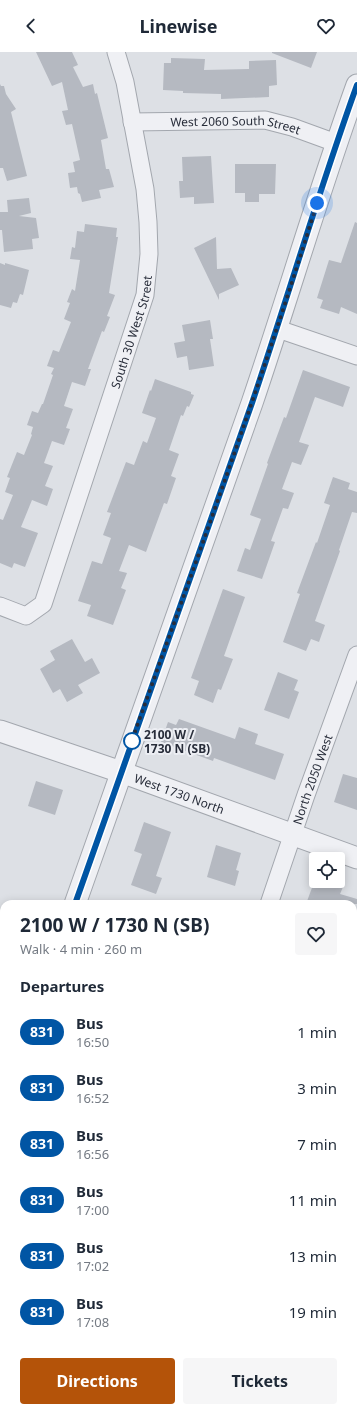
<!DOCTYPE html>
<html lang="en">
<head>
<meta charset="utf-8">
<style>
	:root { --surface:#fff; --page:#f6f6f7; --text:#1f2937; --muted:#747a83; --accent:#b45309 }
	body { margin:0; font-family:"Noto Sans",sans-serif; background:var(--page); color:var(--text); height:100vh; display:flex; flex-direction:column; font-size:15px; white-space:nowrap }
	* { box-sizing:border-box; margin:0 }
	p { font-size:13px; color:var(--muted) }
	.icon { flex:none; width:22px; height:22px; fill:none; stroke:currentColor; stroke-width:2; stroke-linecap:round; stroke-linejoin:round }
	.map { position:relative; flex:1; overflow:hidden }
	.sheet { position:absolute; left:0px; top:848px; width:357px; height:512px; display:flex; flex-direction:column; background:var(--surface); border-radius:12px 12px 0 0; box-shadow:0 2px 10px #0003 }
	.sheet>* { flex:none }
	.badge { padding:0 8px; border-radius:13px; font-size:14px; line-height:26px }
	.fabs { position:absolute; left:309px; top:800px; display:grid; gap:8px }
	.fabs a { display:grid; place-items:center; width:36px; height:36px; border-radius:4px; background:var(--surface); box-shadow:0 2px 10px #0003; font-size:20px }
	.you { position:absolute; width:20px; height:20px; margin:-10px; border:3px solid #fff; border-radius:50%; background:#1a73e8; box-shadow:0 0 0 6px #1a73e833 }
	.map>.badge { position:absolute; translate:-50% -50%; box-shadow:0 0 0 2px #fff }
	h2 { padding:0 20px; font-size:15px; line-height:36px }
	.round { display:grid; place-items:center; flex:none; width:42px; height:42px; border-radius:4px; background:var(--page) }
	.summary { display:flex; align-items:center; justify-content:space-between; height:68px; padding:0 20px }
	h1 { font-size:19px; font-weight:700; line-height:30px }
	.button { display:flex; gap:8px; margin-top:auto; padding:8px 20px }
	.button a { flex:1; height:46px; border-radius:4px; background:var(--accent); color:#fff; font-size:16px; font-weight:700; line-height:46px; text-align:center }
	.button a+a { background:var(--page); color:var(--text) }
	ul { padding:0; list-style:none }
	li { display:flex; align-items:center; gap:12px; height:56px; padding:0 20px }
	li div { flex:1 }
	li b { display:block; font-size:15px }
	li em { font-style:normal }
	li .badge { min-width:44px; font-weight:700; text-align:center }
	header { display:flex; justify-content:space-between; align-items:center; height:52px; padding:0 20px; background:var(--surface); font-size:18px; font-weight:700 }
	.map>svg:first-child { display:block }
	.building { fill:#b5b9c1 }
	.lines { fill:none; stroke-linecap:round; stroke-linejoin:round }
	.minor-casing { stroke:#a3a7ae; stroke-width:19 }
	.tertiary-casing { stroke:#a3a7ae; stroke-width:23 }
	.minor { stroke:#eff0f4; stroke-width:17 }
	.tertiary { stroke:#eff0f4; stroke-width:21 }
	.line-casing { stroke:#fff; stroke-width:9 }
	.line { stroke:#0055a4; stroke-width:6 }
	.walk { stroke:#282d3a; stroke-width:4; stroke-dasharray:0 7.2 }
	.stop-dot { fill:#fff; stroke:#0055a4; stroke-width:2 }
	.labels { text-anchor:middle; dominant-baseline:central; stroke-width:4; stroke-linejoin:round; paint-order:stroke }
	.street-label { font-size:12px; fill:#282d3a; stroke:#eceef3 }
	.stop-label { font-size:12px; font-weight:bold; fill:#282d3a; stroke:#eceef3; text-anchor:start }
</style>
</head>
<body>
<header><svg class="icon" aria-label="back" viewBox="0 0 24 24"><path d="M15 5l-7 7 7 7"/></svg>Linewise<svg class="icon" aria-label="heart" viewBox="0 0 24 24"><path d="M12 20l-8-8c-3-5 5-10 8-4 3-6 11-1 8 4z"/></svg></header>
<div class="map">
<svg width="357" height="1360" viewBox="0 0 357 1360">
	<rect width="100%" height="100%" fill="#dde0e5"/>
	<g class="building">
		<polygon points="36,0 72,0 78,13 73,15 83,35 93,32 95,42 97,41 108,86 101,88 106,117 109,117 114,135 99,138 101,146 82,150 80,142 78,141 77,135 70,136 68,121 75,120 73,110 80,108 72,72 66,73 62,59 68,58 62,30 52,34"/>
		<polygon points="272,0 317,0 311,16 272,1"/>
		<polygon points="171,6 205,7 204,18 249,17 249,9 276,8 277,33 269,34 269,45 221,47 221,42 183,41 183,39 163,38 164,11 171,11"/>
		<polygon points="0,32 1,34 4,34 6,42 16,57 11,60 27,124 7,129 3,116 0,116"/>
		<polygon points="211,104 214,151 194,152 194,145 180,146 179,129 183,129 182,105"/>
		<polygon points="235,112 276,112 275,142 259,142 259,150 245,150 245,141 235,141"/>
		<polygon points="29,146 31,161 19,164 36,166 39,186 32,187 33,197 4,200 2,178 0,178 0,160 8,160 7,148"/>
		<polygon points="355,170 357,171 357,262 341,255 339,262 320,256 323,248 317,246 329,208 341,211"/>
		<polygon points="85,172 117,176 116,185 118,185 109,241 115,243 107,264 110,265 104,280 102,279 88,317 91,317 85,334 72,330 64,354 73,357 66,376 70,377 64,393 52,389 44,411 53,414 45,434 53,437 47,454 32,448 21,475 38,481 25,515 14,511 12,516 0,511 0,467 3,468 13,443 5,440 10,426 7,425 17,400 24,403 32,383 31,382 33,375 27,373 32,359 38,361 42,352 43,352 53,323 51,322 54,316 47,314 53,298 59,300 71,270 64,267 70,251 67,250 72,237 75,239 80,208 70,207 72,195 75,196 77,179 84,180"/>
		<polygon points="216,185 217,217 231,216 239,233 219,242 219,248 194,196"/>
		<polygon points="0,211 5,213 5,211 29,218 23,243 20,242 17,251 13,250 11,256 0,253"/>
		<polygon points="210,268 213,287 210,287 214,314 189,318 187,304 177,306 174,291 185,289 182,273"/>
		<polygon points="303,318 350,335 343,355 315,345 299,390 309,393 301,413 292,410 282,437 294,441 288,457 283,456 271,489 275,490 262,527 237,519 245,496 250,498 261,467 250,463 268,412 267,411 284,365 286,366"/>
		<polygon points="155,327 191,340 191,342 194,343 189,355 187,354 183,364 181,363 169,398 179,402 171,424 176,426 167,452 164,451 146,500 129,493 119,519 127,521 121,536 126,538 113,573 87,564 91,553 78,549 92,509 102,512 111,486 103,483 111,461 107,460 126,410 134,413 143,389 147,391 156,366 142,361 150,338 151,339"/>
		<polygon points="333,425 350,431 348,437 357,440 357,461 352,460 339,498 340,499 315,569 325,573 319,590 311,587 306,599 283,590 300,542 297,541 316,490 317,491 330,453 324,451"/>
		<polygon points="223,537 245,545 224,604 233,607 221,638 218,637 213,651 194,643 199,629 191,626"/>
		<polygon points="72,587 85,610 92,606 100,621 78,633 83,641 67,650 60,637 53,641 40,617 55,608 50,599"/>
		<polygon points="278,620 298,628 294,638 299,640 289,667 264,658"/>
		<polygon points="179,667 235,687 239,675 258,682 255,692 284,702 275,728 214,706 213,709 161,690 168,670 176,673"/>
		<polygon points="343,722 357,726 357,758 334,750"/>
		<polygon points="36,729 63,738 55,763 28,754"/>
		<polygon points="144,770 171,780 156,824 162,826 156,842 131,833 142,802 134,799"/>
		<polygon points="216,793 241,801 236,818 239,819 235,834 207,825"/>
		<polygon points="319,829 327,829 343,835 340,842 357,847 357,852 306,852 313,833 317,835"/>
	</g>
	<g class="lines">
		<defs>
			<g id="minor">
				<path id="s1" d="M132 70 265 68 292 75 336 91"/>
				<polyline points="278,277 357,304"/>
				<path id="s2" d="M0 554 26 564 43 552 145 243 149 202 148 170 145 137 125 30 116 0"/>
				<path id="s3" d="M269 852 306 743 357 603"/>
				<polyline points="353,1171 357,1172"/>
				<polyline points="298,1356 309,1360"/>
				<polyline points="75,1360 76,1356"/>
				<polyline points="283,1360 285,1356"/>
			</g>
			<g id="tertiary">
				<path id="s4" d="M0 679 121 720 357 806"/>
				<path d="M75 852 252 351C288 245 319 138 357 33"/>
				<polyline points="0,1067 4,1056"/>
			</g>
		</defs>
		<use href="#minor" class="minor-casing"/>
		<use href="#tertiary" class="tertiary-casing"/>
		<use href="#minor" class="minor"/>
		<use href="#tertiary" class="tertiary"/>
	</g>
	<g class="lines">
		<defs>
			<path id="line" d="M75 852 252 351C288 245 319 138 357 33"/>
		</defs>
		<use href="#line" class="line-casing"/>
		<use href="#line" class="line"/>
		<path class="walk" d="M132 689 131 691C195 512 261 333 317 151"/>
	</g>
	<circle class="stop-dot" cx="132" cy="689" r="8"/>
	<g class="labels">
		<g class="street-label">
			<text stroke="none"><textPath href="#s1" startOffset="104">West 2060 South Street</textPath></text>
			<text stroke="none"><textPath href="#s2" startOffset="335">South 30 West Street</textPath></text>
			<text stroke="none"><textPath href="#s3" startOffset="132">North 2050 West</textPath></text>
			<text stroke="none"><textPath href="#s4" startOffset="190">West 1730 North</textPath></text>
		</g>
		<g class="stop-label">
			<text x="144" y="682">2100 W /<tspan x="144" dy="14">1730 N (SB)</tspan></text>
		</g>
	</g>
</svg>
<div class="fabs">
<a><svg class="icon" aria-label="locate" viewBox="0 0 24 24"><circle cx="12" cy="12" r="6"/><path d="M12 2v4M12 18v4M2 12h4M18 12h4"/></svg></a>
</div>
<div class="you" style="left:317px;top:151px"></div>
<section class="sheet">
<div class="summary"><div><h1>2100 W / 1730 N (SB)</h1><p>Walk · 4 min · 260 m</p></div><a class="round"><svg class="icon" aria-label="heart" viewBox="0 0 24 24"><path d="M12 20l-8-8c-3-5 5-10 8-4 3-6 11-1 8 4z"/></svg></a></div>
<h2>Departures</h2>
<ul>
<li><span class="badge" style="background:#0055a4;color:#fff">831</span><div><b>Bus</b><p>16:50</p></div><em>1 min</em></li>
<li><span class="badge" style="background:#0055a4;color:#fff">831</span><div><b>Bus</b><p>16:52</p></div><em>3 min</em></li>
<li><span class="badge" style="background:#0055a4;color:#fff">831</span><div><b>Bus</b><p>16:56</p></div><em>7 min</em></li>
<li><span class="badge" style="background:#0055a4;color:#fff">831</span><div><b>Bus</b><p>17:00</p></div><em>11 min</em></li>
<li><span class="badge" style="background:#0055a4;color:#fff">831</span><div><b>Bus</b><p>17:02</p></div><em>13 min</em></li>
<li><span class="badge" style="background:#0055a4;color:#fff">831</span><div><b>Bus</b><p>17:08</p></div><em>19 min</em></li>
</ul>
<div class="button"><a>Directions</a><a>Tickets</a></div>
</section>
</div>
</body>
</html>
